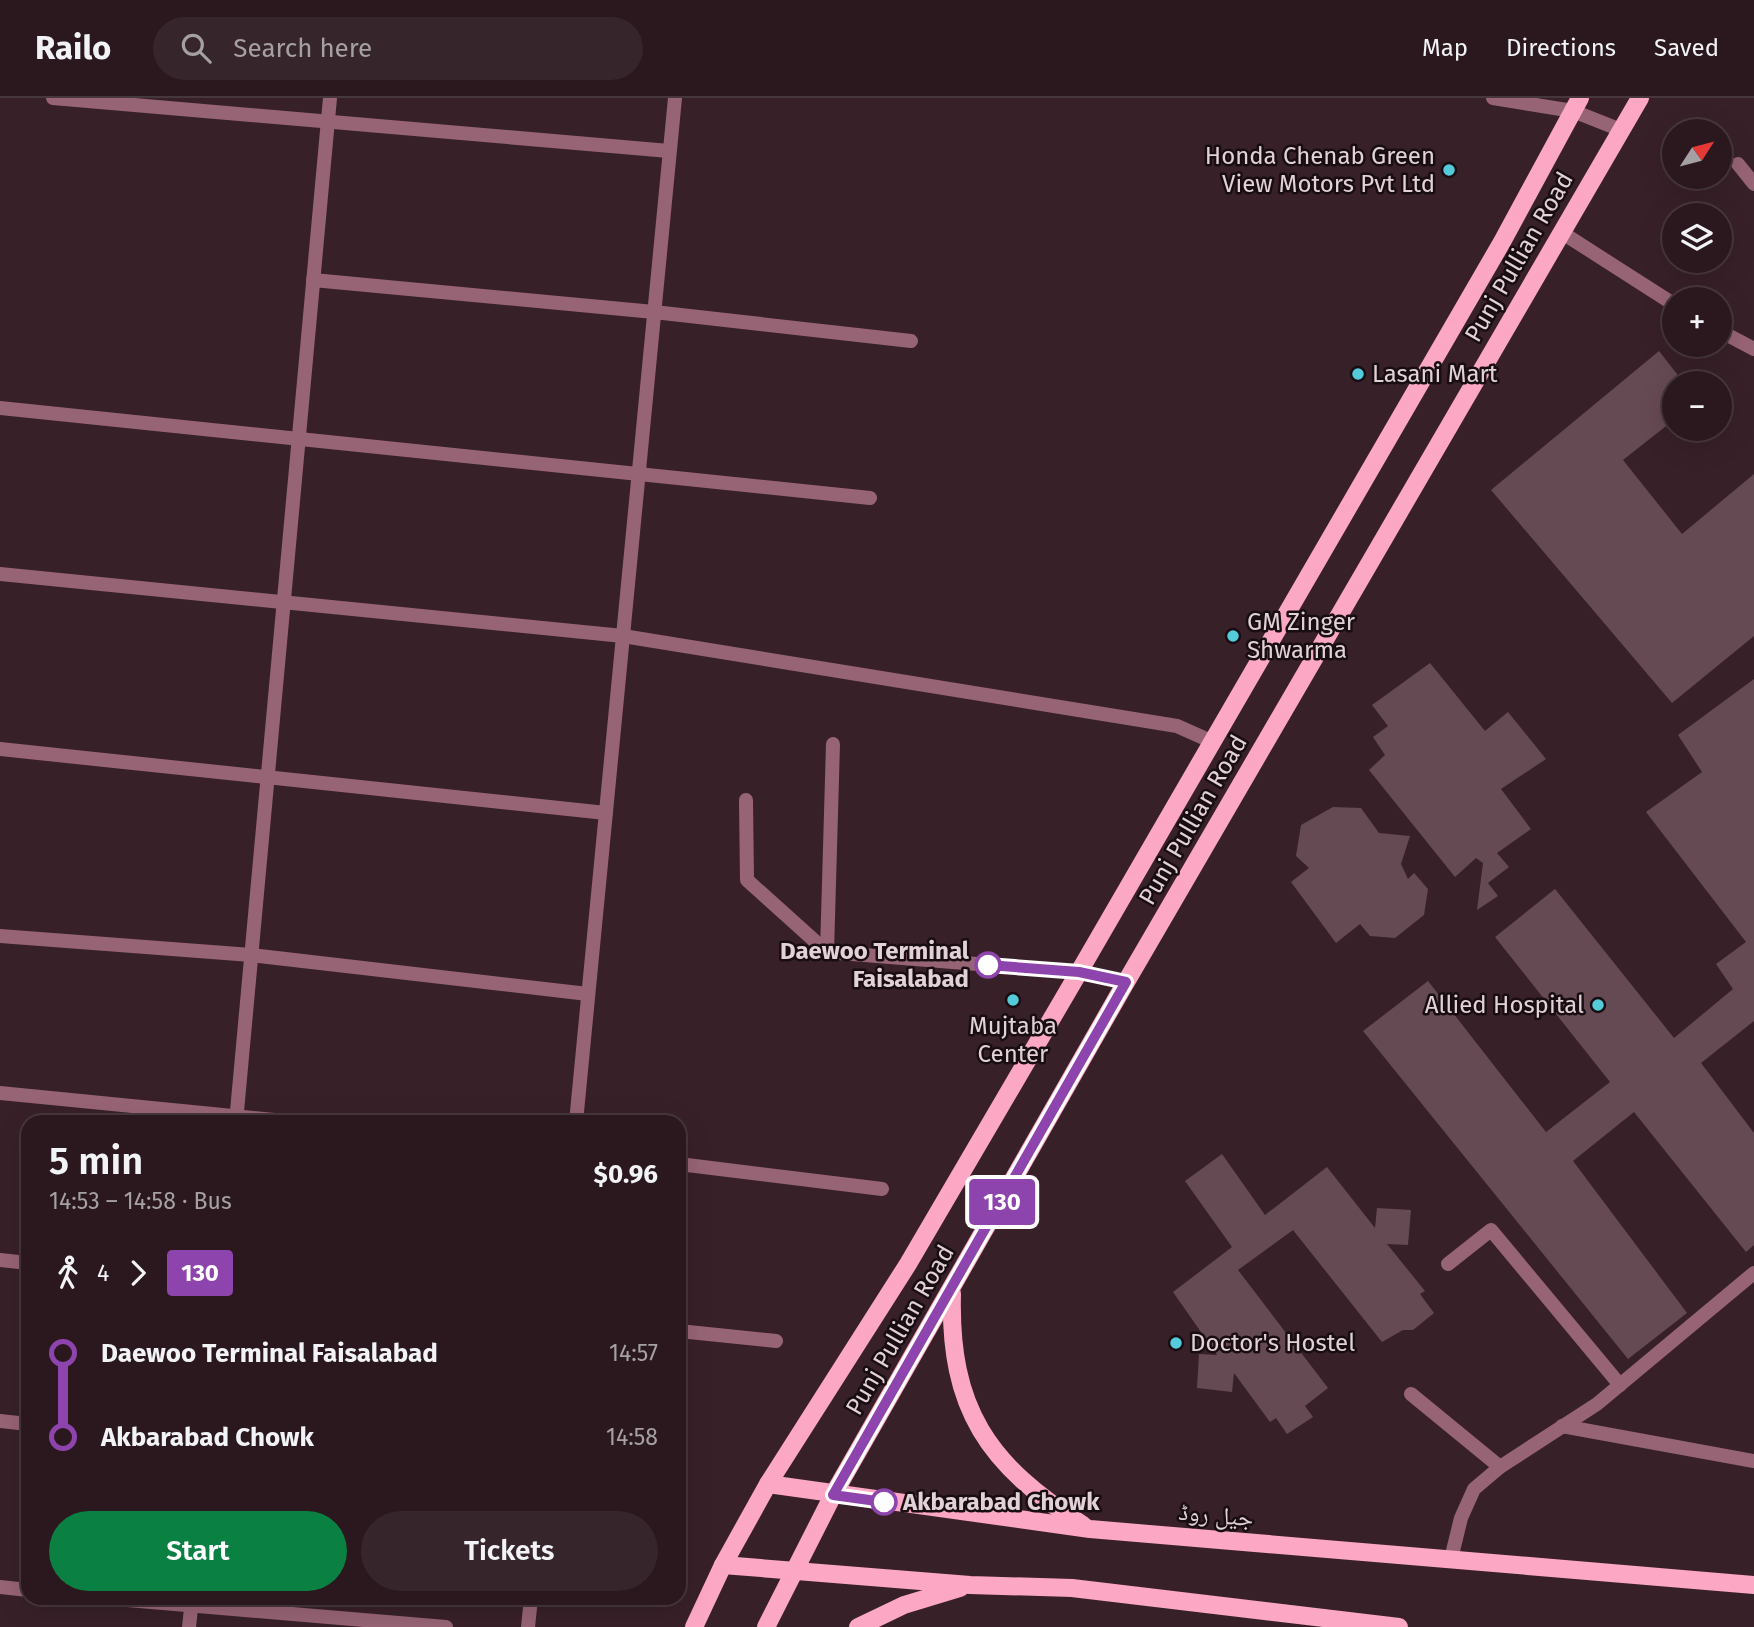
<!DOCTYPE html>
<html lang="en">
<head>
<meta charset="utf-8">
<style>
	:root { --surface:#2a181e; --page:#36252b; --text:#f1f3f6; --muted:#a5a0a4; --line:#46373c; --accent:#0b8043 }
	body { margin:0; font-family:"Fira Sans","Noto Naskh Arabic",sans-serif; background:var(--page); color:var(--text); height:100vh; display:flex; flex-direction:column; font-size:26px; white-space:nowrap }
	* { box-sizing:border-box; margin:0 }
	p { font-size:23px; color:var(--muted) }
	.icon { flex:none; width:38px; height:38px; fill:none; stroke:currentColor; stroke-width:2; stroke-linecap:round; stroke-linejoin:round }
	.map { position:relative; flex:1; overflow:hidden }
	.panel { position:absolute; left:21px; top:1017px; width:665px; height:490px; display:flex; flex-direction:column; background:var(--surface); border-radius:21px; box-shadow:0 7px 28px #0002,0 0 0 2px var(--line) }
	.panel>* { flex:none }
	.badge { padding:0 14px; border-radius:5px; font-size:24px; line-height:46px }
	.needle { width:46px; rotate:54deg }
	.controls { position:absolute; left:1662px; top:21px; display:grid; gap:14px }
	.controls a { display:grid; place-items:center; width:70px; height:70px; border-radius:50%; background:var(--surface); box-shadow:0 7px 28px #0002,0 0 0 2px var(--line); font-size:35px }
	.map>.badge { position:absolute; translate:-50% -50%; box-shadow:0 0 0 4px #fff }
	.legs { display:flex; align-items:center; gap:10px; height:77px; padding:0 28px; font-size:23px }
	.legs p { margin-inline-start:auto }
	.overview { display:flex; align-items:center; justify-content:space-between; height:119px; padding:0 28px }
	h1 { font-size:38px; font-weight:600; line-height:52px }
	.primary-button { display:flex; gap:14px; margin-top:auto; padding:14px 28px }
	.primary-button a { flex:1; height:80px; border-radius:42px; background:var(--accent); color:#fff; font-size:28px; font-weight:600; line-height:80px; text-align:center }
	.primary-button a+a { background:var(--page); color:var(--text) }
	ul { padding:0 28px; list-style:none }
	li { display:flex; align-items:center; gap:24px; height:84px; font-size:26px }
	li i { display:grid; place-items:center; width:10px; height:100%; margin:0 9px; background:currentColor }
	li i::after { content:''; width:18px; height:18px; margin:-9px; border:5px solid; border-radius:50%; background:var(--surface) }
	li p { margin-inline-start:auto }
	li:first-child i { background:linear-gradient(#0000 50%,currentColor 0) }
	li:last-child i { background:linear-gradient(currentColor 50%,#0000 0) }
	header { display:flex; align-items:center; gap:42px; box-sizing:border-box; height:98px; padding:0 35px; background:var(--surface); border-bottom:2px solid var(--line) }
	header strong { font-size:33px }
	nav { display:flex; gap:38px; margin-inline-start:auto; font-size:24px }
	.search { width:490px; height:63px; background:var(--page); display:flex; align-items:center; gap:18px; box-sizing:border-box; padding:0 24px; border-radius:38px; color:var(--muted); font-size:26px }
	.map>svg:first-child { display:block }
	.building { fill:#664a53 }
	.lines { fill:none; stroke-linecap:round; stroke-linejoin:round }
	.lane { stroke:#976475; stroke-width:14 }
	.street { stroke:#976475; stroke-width:14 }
	.primary { stroke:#fca7c3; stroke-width:18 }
	.line-1-casing { stroke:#fff; stroke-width:16 }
	.line-1 { stroke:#8e44ad; stroke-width:10 }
	.poi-dot { fill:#53cbdb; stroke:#180d11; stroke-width:2.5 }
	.stop-1-dot { fill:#fff; stroke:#8e44ad; stroke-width:3.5 }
	.labels { text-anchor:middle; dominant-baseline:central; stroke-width:5; stroke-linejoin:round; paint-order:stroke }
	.poi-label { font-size:24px; fill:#e2d1d6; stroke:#180d11; text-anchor:start }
	.street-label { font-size:24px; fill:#e2d1d6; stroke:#180d11 }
	.stop-label { font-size:24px; font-weight:bold; fill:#e2d1d6; stroke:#180d11; text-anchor:end }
</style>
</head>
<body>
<header>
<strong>Railo</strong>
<div class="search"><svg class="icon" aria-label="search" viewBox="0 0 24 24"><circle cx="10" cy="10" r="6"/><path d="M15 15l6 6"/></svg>Search here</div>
<nav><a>Map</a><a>Directions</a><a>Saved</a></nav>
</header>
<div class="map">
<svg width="1754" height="1529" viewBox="0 0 1754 1529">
	<rect width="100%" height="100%" fill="#382028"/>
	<g class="building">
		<polygon points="1659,253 1684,285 1675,285 1675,321 1623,362 1682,436 1754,376 1754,538 1672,605 1491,392"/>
		<polygon points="1430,565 1485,633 1508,614 1546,661 1501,691 1531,731 1497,755 1509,769 1488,785 1498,798 1477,812 1483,765 1476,760 1455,779 1369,672 1385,657 1373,639 1388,628 1372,607"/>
		<polygon points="1754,581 1754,923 1701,965 1754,1035 1754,1147 1746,1154 1634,1014 1573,1063 1687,1215 1628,1261 1363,933 1428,883 1546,1034 1610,984 1495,839 1555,791 1674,940 1733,891 1716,866 1746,844 1646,714 1702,674 1678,637"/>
		<polygon points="1333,709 1361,710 1379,735 1410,738 1401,766 1408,781 1414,775 1428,791 1424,817 1395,840 1370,838 1360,826 1336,845 1291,784 1309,770 1296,758 1301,727"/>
		<polygon points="1222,1056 1265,1117 1327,1069 1375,1130 1377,1110 1411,1112 1408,1147 1387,1146 1425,1193 1420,1196 1434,1215 1413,1232 1403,1232 1382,1244 1293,1132 1238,1172 1328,1290 1305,1308 1313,1319 1287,1336 1276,1320 1270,1324 1234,1275 1232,1294 1197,1290 1199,1256 1217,1257 1173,1194 1232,1149 1185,1083"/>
	</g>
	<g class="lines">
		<g class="lane">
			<polyline points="1738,66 1754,86"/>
			<polyline points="1561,134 1675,207"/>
			<polyline points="1720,233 1754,251"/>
			<polyline points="833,646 827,854 1079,874 1126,884"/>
			<polyline points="746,702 747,782 827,854"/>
			<polyline points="1448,1166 1491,1132 1620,1287"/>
			<polyline points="1411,1296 1500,1369"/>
			<polyline points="1562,1328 1754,1363"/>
			<polyline points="1451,1461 1461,1420 1474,1391 1500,1369 1597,1306 1754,1175"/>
		</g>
		<g class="street">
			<polyline points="53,0 669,53"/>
			<polyline points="1493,0 1573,13 1621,32"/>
			<polyline points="313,182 654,214 911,243"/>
			<polyline points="0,310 870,400"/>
			<polyline points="0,476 623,538 1177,628 1213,644"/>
			<polyline points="0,651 606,715"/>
			<polyline points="0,838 251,857 588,896"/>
			<polyline points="0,995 295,1024"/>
			<polyline points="236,1024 330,0"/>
			<polyline points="576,1024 675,0"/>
			<polyline points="679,1066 882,1091"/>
			<polyline points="0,1162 28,1165"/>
			<polyline points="679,1233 776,1243"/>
			<polyline points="0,1323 28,1326"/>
			<polyline points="0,1489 28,1492"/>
			<polyline points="104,1500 446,1529"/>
			<polyline points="189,1529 192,1501"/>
			<polyline points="528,1529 531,1500"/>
		</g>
		<g class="primary">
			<path d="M952 1196C949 1311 988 1367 1083 1427"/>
			<polyline points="768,1386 1090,1431 1754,1487"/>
			<polyline points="723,1467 970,1487 1072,1490 1399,1529"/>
			<polyline points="694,1529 723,1467 768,1386 908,1166 1079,874 1502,144 1580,0"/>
			<polyline points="766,1529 833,1397 1126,884 1640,0"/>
			<polyline points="858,1529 904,1507 960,1490"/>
		</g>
	</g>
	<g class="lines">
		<defs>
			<polyline id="line-1" points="884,1404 833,1397 1126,884 1079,874 988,867"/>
		</defs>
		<use href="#line-1" class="line-1-casing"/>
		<use href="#line-1" class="line-1"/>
	</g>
	<g class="poi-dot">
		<circle cx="1449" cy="72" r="7"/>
		<circle cx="1358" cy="276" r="7"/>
		<circle cx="1233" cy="538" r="7"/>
		<circle cx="1013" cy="902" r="7"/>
		<circle cx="1598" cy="907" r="7"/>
		<circle cx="1176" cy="1245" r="7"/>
	</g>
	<g class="stop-1-dot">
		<circle cx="988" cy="867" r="12"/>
		<circle cx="884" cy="1404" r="12"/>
	</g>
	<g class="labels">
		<g class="poi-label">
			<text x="1435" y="58" text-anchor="end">Honda Chenab Green<tspan x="1435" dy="28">View Motors Pvt Ltd</tspan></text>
			<text x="1372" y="276">Lasani Mart</text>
			<text x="1247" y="524">GM Zinger<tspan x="1247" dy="28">Shwarma</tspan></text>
			<text x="1584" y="907" text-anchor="end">Allied Hospital</text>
			<text x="1013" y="928" text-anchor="middle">Mujtaba<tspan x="1013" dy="28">Center</tspan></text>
			<text x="1190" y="1245">Doctor's Hostel</text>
		</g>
		<g class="street-label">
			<text transform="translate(1519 159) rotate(-60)">Punj Pullian Road</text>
			<text transform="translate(1193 722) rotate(-60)">Punj Pullian Road</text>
			<text transform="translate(900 1232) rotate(-60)">Punj Pullian Road</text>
			<text transform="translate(1216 1417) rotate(5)">جیل روڈ</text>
		</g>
		<g class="stop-label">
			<text x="969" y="853">Daewoo Terminal<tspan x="969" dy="28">Faisalabad</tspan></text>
			<text x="903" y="1404" text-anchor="start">Akbarabad Chowk</text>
		</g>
	</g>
</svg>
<div class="controls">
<a><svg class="needle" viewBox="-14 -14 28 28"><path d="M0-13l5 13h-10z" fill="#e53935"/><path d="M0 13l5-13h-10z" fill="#a5a0a4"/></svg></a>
<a><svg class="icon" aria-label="layers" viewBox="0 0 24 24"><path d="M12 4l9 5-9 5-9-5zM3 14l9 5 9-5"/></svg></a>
<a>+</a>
<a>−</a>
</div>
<b class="badge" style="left:1002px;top:1104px;background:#8e44ad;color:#fff">130</b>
<section class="panel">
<div class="overview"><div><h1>5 min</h1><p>14:53 – 14:58 · Bus</p></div><b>$0.96</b></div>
<div class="legs"><svg class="icon" aria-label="walk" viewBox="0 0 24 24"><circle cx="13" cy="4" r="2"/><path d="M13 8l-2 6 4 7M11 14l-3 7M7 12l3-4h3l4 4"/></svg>4<svg class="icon" aria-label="forward" viewBox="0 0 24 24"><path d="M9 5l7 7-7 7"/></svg><b class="badge" style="background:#8e44ad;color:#fff">130</b></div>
<ul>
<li><i style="color:#8e44ad"></i><b>Daewoo Terminal Faisalabad</b><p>14:57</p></li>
<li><i style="color:#8e44ad"></i><b>Akbarabad Chowk</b><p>14:58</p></li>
</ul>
<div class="primary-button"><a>Start</a><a>Tickets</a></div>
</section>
</div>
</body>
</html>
